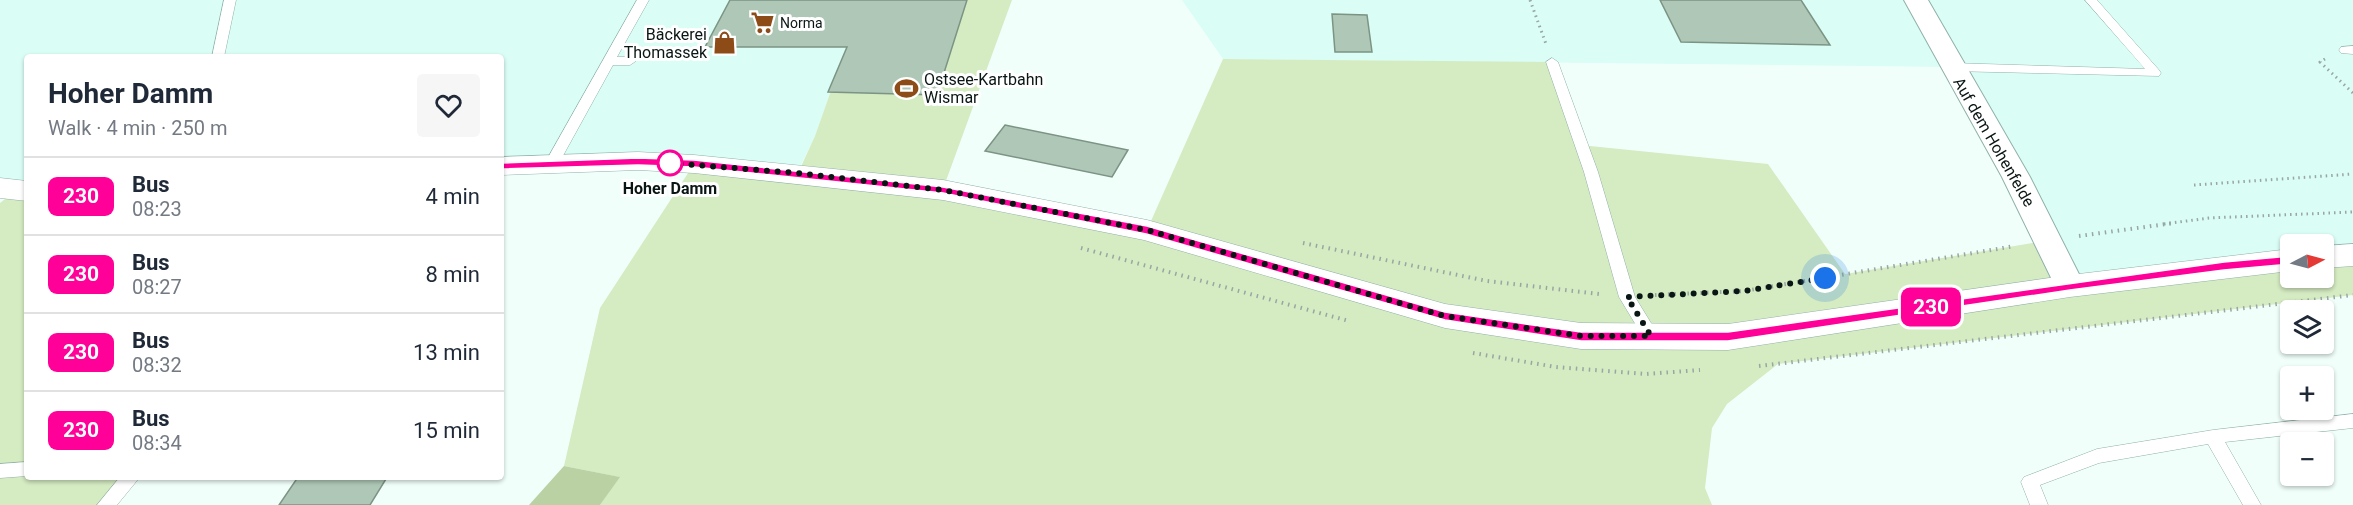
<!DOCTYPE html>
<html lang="en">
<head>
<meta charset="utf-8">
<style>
	:root { --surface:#fff; --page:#f6f6f7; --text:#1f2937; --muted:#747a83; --line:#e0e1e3 }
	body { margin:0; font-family:Roboto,sans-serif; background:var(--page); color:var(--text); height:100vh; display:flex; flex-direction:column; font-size:22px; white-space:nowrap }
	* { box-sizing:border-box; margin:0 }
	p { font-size:20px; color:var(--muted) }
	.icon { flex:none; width:33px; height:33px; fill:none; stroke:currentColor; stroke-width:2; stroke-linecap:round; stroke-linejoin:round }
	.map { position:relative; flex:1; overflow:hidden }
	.details { position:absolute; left:24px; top:54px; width:480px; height:426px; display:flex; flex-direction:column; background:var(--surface); border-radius:6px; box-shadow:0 2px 4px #0004 }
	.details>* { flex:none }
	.badge { padding:0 12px; border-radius:9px; font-size:21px; line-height:39px }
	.needle { width:39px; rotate:84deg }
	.fabs { position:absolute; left:2280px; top:234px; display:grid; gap:12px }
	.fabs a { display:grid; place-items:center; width:54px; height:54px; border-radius:6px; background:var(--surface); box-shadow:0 2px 4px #0004; font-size:30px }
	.you { position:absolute; width:30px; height:30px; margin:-15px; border:4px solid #fff; border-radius:50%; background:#1a73e8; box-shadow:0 0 0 9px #1a73e833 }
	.map>.badge { position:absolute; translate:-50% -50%; box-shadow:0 0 0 3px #fff }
	.round { display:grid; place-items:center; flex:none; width:63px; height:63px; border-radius:6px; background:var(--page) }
	.head { display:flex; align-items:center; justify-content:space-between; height:102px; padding:0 24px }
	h1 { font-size:28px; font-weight:700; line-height:45px }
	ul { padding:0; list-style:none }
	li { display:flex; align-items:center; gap:18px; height:78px; padding:0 24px; border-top:2px solid var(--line) }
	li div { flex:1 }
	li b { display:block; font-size:22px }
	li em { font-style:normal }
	li .badge { min-width:66px; font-weight:700; text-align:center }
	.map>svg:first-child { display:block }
	.built { fill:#dafdf5 }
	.green { fill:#d5ebc2 }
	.forest { fill:#bad1a4 }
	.building { fill:#aec7b6; stroke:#7c9484; stroke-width:1.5 }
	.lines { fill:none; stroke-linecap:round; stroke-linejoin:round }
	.service-casing { stroke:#90b0a9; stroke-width:1 }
	.minor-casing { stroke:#90b0a9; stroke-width:2 }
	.secondary-casing { stroke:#90b0a9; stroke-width:1 }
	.path-far1 { stroke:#99a6a3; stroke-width:3; stroke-dasharray:1.5 4; stroke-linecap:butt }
	.path { stroke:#99a6a3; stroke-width:4; stroke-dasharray:1.5 5; stroke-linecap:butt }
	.service { fill:#fff; fill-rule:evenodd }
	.minor { fill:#fff; fill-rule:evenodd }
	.secondary { fill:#fff; fill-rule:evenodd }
	.line { fill:#f09; stroke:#fff; stroke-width:1.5 }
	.walk { stroke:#0a1614; stroke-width:6; stroke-dasharray:0 10.8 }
	.stop-dot { fill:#fff; stroke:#f09; stroke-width:3 }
	.labels { text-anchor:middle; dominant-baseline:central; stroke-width:6; stroke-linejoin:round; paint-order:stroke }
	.far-poi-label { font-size:14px; fill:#0a1614; stroke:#fff; text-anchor:start }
	.poi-label { font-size:16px; fill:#0a1614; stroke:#fff; text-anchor:end }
	.street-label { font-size:16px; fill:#0a1614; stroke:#fff }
	.stop-label { font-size:16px; font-weight:bold; fill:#0a1614; stroke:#fff }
</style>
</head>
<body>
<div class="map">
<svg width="2353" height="505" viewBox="0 0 2353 505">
	<rect width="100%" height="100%" fill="#f1fffb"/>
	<g class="built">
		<polygon points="0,0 863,0 815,136 797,173 501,166 501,57 27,57 27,191 0,188"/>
		<polygon points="1182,0 2353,0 2353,255 2324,257 2324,244 2290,244 2290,260 2224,266 2070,286 1951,67 1223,59"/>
	</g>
	<g class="green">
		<polygon points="863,0 1012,0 943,189 1147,230 1223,59 1552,62 1580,145 1768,164 1845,274 2051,240 2070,286 2224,266 2290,260 2290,278 2324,278 2324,257 2353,255 2353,295 1778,364 1727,404 1712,428 1705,488 1712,505 600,505 619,477 564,466 600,308 694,164 798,173 815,136"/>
		<polygon points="15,191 27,191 27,477 131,477 106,505 0,505 0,203"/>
	</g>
	<polygon class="forest" points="564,466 620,477 600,505 529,505"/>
	<g class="building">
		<polygon points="730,0 967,0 937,95 828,92 847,47 705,47"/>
		<polygon points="1660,0 1801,0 1830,45 1681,42"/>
		<polygon points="1332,14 1367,15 1372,52 1335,52"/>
		<polygon points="1005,125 1128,150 1112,177 985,151"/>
		<polygon points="298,477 386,479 370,505 279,505"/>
	</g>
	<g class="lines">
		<defs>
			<g id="service">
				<polygon points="224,0 236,0 224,57 212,57"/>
				<polygon points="637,0 649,0 617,57 630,57 636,61 630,65 613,65 559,163 557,166 547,166 545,163"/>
				<polygon points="2085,0 2097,0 2159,70 2161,73 2159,76 1951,71 1945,67 1951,63 2145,69"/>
				<polygon points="2353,46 2353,54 2341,53 2339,50 2341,47"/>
				<polygon points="1552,58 1558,62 1598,172 1635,297 1659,336 1657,340 1645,340 1619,297 1584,172 1546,62"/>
				<polygon points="2353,414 2353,428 2225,442 2261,505 2243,505 2208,444 2099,463 2040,485 2048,505 2030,505 2021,482 2024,477 2097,449 2213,430"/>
				<polygon points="27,462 27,476 0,478 0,464"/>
				<polygon points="120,477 140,477 117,505 97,505"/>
			</g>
			<polygon id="minor" points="1904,0 1928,0 2030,177 2085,286 2081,293 2070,296 2059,293 2055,286 2002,177"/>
			<g id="secondary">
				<polygon points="638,152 694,155 943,180 1147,220 1445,304 1581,323 1728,324 2070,275 2290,249 2290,271 2070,297 1728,350 1581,349 1445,328 1144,240 943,200 694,173 638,170 501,175 501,157"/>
				<polygon points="0,178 27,181 27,201 0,198"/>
				<polygon points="2353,244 2353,266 2324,268 2324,246"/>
			</g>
		</defs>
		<use href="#service" class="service-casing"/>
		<use href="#minor" class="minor-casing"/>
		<use href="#secondary" class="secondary-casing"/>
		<g class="path-far1">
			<polyline points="1530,0 1546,44"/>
			<polyline points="2325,59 2320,62 2353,93"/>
			<polyline points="2194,185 2353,174"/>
			<polyline points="2164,224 2209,218 2353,212"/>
		</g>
		<g class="path">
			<polyline points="2079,236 2174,223"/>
			<polyline points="1303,243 1487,281 1599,294"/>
			<polyline points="1081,248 1349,321"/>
			<polyline points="1655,295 1744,291 2015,246"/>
			<polyline points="1473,353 1556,367 1646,374 1700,370"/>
			<polyline points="1759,366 2353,295"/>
		</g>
		<use href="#service" class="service"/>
		<use href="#minor" class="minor"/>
		<use href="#secondary" class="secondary"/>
	</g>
	<polygon class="line" points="638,158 694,160 943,187 1147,226 1445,312 1581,332 1728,332 2224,262 2290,256 2296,260 2290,264 2224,270 2070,290 1728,341 1581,341 1445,320 1146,234 943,193 694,167 638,165 501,169 496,166 501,163"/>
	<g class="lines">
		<polyline class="walk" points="670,163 797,173 943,190 1147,230 1445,316 1581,336 1651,336 1627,297 1744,291 1825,278"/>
	</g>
	<defs>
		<symbol id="supermarket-bare" viewBox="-9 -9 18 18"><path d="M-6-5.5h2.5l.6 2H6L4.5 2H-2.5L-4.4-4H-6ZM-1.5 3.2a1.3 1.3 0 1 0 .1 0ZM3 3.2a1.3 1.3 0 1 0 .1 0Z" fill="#8c4b17" stroke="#fff" stroke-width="2.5" paint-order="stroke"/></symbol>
		<symbol id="shop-bare" viewBox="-9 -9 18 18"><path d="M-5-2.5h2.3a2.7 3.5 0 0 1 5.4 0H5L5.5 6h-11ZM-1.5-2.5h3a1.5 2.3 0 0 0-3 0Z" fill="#8c4b17" stroke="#fff" stroke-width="2.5" paint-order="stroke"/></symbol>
		<symbol id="stadium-bare" viewBox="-9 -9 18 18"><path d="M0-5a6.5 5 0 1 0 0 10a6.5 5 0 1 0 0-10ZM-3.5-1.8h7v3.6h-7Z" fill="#8c4b17" stroke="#fff" stroke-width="2.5" paint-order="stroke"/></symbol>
	</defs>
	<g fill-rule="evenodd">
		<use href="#supermarket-bare" x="746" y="6" width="33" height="33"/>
		<use href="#shop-bare" x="708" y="26" width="33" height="33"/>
		<use href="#stadium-bare" x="890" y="72" width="33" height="33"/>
	</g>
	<circle class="stop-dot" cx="670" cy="163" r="12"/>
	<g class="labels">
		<g class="far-poi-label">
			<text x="780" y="23">Norma</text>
		</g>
		<g class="poi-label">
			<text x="707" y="34">Bäckerei<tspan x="707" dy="18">Thomassek</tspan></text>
			<text x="924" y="79" text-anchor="start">Ostsee-Kartbahn<tspan x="924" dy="18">Wismar</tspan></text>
		</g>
		<g class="street-label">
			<text transform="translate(1994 142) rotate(60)">Auf dem Hohenfelde</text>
		</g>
		<g class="stop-label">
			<text x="670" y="188">Hoher Damm</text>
		</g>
	</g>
</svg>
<div class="fabs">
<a><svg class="needle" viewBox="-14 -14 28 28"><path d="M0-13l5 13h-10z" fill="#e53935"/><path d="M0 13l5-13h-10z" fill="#747a83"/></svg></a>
<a><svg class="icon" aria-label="layers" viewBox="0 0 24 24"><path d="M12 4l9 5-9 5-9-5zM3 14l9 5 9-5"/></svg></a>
<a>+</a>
<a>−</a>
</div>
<div class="you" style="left:1825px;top:278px"></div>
<b class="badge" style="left:1931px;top:307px;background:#f09;color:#fff">230</b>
<section class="details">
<div class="head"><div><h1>Hoher Damm</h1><p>Walk · 4 min · 250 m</p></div><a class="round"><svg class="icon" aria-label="heart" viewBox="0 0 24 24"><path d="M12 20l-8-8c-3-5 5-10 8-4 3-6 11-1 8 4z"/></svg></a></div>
<ul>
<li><span class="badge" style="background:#f09;color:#fff">230</span><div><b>Bus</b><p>08:23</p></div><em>4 min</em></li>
<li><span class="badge" style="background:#f09;color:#fff">230</span><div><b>Bus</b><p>08:27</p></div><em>8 min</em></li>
<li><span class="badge" style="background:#f09;color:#fff">230</span><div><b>Bus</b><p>08:32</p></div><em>13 min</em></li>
<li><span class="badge" style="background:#f09;color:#fff">230</span><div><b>Bus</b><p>08:34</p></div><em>15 min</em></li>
</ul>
</section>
</div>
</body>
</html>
